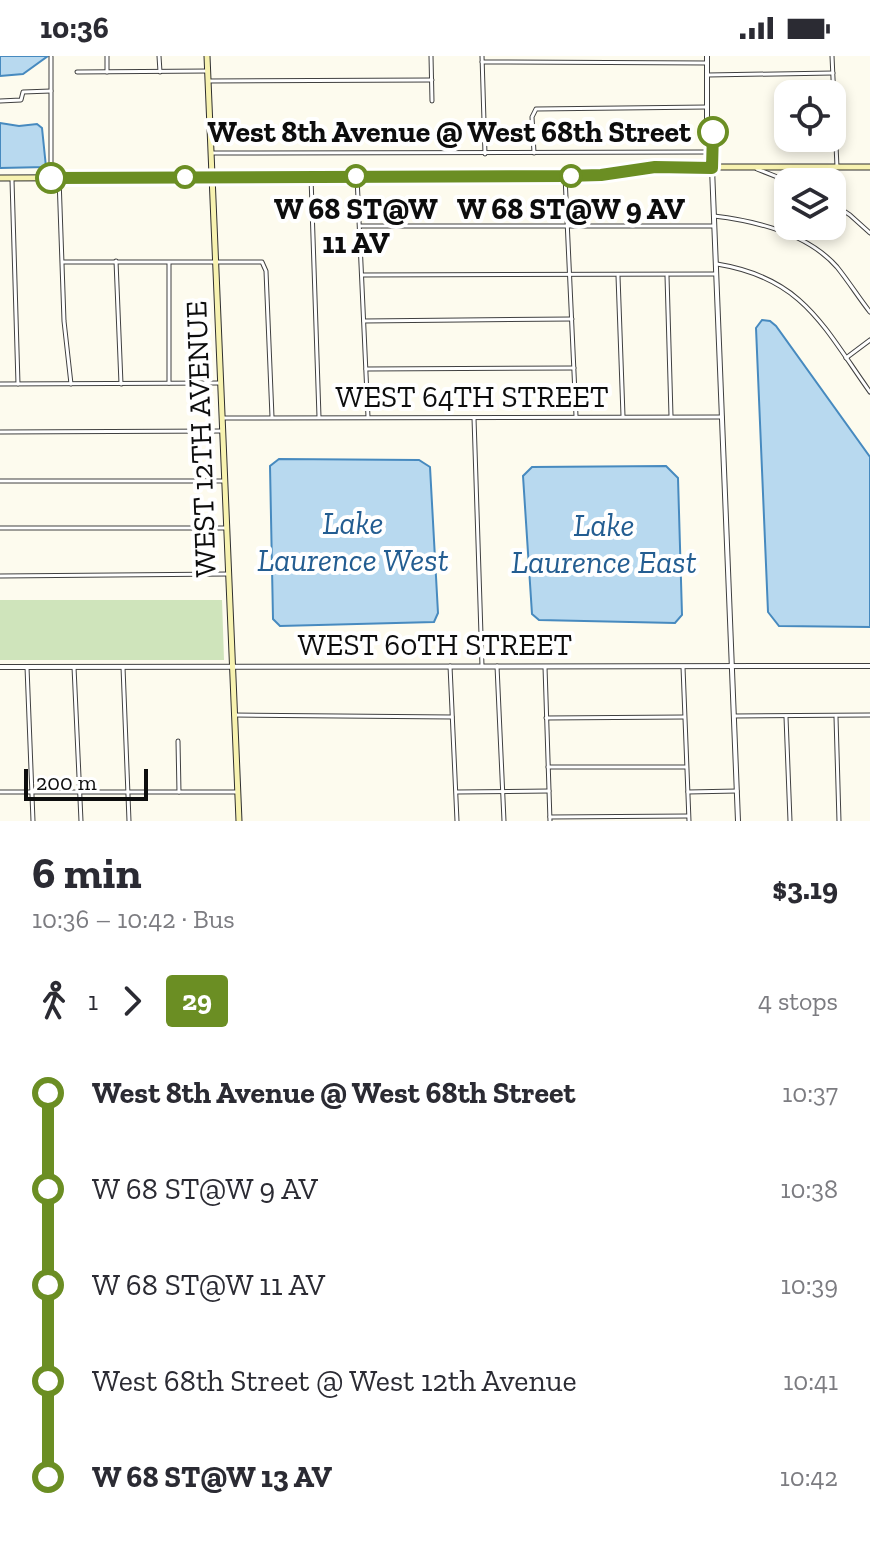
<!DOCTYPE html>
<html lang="en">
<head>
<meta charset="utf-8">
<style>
	:root { --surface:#fff; --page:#f7f7f7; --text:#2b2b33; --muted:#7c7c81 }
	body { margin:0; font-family:"Zilla Slab",serif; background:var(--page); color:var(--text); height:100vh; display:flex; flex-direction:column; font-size:30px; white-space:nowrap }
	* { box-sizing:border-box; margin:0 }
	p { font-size:26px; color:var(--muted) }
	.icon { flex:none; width:44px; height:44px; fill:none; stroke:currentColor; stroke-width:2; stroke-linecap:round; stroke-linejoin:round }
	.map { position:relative; height:765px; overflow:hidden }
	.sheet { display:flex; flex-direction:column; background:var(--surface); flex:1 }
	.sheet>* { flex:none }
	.badge { padding:0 16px; border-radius:6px; font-size:28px; line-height:52px }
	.buttons { position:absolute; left:774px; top:24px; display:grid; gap:16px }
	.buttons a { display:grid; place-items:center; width:72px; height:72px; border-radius:16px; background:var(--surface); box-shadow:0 4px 12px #0003; font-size:40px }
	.scale { position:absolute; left:24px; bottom:20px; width:124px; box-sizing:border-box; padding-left:8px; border:4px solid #0d0d0d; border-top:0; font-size:22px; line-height:28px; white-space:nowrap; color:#0d0d0d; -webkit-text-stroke:6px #fff; paint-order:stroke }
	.map>.badge { position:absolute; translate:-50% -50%; box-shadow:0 0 0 4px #fff }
	.legs { display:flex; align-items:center; gap:12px; height:88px; padding:0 32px; font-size:26px }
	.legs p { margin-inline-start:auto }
	.head { display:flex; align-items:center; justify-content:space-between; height:136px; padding:0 32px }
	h1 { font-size:44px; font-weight:800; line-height:60px }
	ul { padding:0 32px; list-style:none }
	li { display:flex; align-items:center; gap:28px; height:96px; font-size:30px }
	li i { display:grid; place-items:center; width:12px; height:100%; margin:0 10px; background:currentColor }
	li i::after { content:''; width:20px; height:20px; margin:-10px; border:6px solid; border-radius:50%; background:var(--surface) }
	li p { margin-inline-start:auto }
	li:first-child i { background:linear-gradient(#0000 50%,currentColor 0) }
	li:last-child i { background:linear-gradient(currentColor 50%,#0000 0) }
	.status { display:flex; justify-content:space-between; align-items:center; height:56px; padding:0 40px; background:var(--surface); direction:ltr }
	.status svg { height:22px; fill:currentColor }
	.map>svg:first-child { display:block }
	.green { fill:#cfe4bb }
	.water { fill:#b8d9ef; stroke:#478abf; stroke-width:2 }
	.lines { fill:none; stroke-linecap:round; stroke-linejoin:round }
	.minor-casing { stroke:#404040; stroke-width:5 }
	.tertiary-casing { stroke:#404040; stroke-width:6 }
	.secondary-casing { stroke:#2f2f2f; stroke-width:7 }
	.minor { stroke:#fff; stroke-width:3 }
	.tertiary { stroke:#fff; stroke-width:4 }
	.secondary { stroke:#f7f2b0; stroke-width:5 }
	.line-1-casing { stroke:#fff; stroke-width:18 }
	.line-1 { stroke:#6b8e23; stroke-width:12 }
	.stop-1-dot { fill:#fff; stroke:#6b8e23; stroke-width:4 }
	.labels { text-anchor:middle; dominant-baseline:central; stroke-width:8; stroke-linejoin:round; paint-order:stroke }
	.stop-label { font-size:30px; font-weight:bold; fill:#0d0d0d; stroke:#fff }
	.street-label { font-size:30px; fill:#0d0d0d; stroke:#fff }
	.water-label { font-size:32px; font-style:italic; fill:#235d91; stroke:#fff }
</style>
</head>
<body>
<div class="status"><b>10:36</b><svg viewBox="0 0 49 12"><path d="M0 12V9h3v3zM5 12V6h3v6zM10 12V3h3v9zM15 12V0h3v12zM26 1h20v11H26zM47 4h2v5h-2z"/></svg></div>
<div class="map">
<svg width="870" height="765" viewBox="0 0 870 765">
	<rect width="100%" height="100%" fill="#fdfbee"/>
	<polygon class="green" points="0,544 222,544 224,604 0,604"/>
	<g class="water">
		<polygon points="0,0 48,0 23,18 0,20"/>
		<polygon points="0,67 19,70 37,68 42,72 46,111 0,112"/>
		<polygon points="762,264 770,265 776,270 870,401 870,571 779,570 768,556 756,272"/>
		<polygon points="279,403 419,404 430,411 438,557 434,566 280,570 273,563 270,410"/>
		<polygon points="666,410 678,422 682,559 675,567 539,564 532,558 523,420 532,411"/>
	</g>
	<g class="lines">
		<defs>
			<g id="minor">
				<polyline points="107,0 107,16"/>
				<polyline points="159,0 160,16"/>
				<polyline points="431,0 432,45"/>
				<polyline points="482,0 485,98"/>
				<polyline points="832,0 837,111"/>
				<polyline points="482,6 707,7"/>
				<polyline points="77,16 208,15"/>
				<polyline points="708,19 833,17"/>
				<polyline points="208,25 432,24"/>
				<polyline points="0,45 21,44 23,36 51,35"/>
				<polyline points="213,97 709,96"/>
				<polyline points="534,97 532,61 536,53 707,51"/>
				<polyline points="795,111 796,126"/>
				<polyline points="757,113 790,126"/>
				<polyline points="565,120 576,360"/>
				<polyline points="51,121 51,1"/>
				<polyline points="311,121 319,361"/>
				<polyline points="357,121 368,361"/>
				<polyline points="59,122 64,265 71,328"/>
				<polyline points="12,124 18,328"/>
				<polyline points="832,147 850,159 870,177"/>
				<path d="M714 160C756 165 808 178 837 211 849 226 859 242 870 256"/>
				<polyline points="360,170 714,170"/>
				<polyline points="116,205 121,328"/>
				<polyline points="63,206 262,206 266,215 272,361"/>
				<polyline points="169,207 169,327"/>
				<path d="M717 208C803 222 823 270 870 336"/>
				<polyline points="362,219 716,218"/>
				<polyline points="618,220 623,360"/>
				<polyline points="667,220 671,360"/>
				<polyline points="364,265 572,263"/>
				<polyline points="846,302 870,284"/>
				<polyline points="366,313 574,312"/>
				<polyline points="0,328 221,327"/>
				<polyline points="222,362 722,361"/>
				<polyline points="474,362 482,610"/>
				<polyline points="0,376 223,375"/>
				<polyline points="0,425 225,425"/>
				<polyline points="0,472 226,472"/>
				<polyline points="0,520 228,518"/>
				<polyline points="450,610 457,765"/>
				<polyline points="497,610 504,765"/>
				<polyline points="27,611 33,765"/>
				<polyline points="74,611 81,765"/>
				<polyline points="123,611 129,765"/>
				<polyline points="545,611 550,765"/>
				<polyline points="683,611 689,765"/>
				<polyline points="234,659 452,661"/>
				<polyline points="734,660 870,659"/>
				<polyline points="786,661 790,765"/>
				<polyline points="836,661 839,765"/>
				<polyline points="546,662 684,661"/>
				<polyline points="178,685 179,736"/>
				<polyline points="548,711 686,711"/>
				<polyline points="0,736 238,736"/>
				<polyline points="457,736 549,735"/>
				<polyline points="688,736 737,735"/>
				<polyline points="550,761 688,760"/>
			</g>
			<g id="tertiary">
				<polyline points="707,0 707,74 712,112 738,765"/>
				<polyline points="710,65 714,90 711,102"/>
				<polyline points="0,611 870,610"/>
			</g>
			<g id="secondary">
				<polyline points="207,0 239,765"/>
				<polyline points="0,122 565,120 601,119 655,111 870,111"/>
			</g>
		</defs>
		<use href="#minor" class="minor-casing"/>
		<use href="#tertiary" class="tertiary-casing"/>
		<use href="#secondary" class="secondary-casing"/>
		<use href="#minor" class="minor"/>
		<use href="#tertiary" class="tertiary"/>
		<use href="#secondary" class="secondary"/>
	</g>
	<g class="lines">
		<defs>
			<polyline id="line-1" points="51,122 565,120 601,119 655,111 712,112 713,76"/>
		</defs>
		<use href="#line-1" class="line-1-casing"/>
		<use href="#line-1" class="line-1"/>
	</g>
	<g class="stop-1-dot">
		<circle cx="713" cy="76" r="14"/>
		<circle cx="356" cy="120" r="10"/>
		<circle cx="571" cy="120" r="10"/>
		<circle cx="185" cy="121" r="10"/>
		<circle cx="51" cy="122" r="14"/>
	</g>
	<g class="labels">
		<g class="stop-label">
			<text x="691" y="76" text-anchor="end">West 8th Avenue @ West 68th Street</text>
			<text x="356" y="153">W 68 ST@W<tspan x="356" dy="34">11 AV</tspan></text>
			<text x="571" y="153">W 68 ST@W 9 AV</text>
		</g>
		<g class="street-label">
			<text x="472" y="341">WEST 64TH STREET</text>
			<text transform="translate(201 383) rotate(-92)">WEST 12TH AVENUE</text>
			<text x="435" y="589">WEST 60TH STREET</text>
		</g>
		<g class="water-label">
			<text x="353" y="467">Lake<tspan x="353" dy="37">Laurence West</tspan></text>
			<text x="604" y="469">Lake<tspan x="604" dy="37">Laurence East</tspan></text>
		</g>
	</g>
</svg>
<div class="buttons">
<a><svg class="icon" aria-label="locate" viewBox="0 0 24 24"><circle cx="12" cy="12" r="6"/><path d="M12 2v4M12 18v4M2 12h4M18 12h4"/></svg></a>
<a><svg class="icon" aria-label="layers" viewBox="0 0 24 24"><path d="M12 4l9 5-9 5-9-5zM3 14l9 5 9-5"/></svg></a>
</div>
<div class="scale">200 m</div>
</div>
<section class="sheet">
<div class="head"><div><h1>6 min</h1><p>10:36 – 10:42 · Bus</p></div><b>$3.19</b></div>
<div class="legs"><svg class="icon" aria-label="walk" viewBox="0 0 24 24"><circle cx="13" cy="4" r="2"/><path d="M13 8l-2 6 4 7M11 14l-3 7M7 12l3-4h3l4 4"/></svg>1<svg class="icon" aria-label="forward" viewBox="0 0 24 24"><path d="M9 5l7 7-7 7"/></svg><b class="badge" style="background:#6b8e23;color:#fff">29</b><p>4 stops</p></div>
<ul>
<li><i style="color:#6b8e23"></i><b>West 8th Avenue @ West 68th Street</b><p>10:37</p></li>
<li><i style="color:#6b8e23"></i><span>W 68 ST@W 9 AV</span><p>10:38</p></li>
<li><i style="color:#6b8e23"></i><span>W 68 ST@W 11 AV</span><p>10:39</p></li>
<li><i style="color:#6b8e23"></i><span>West 68th Street @ West 12th Avenue</span><p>10:41</p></li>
<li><i style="color:#6b8e23"></i><b>W 68 ST@W 13 AV</b><p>10:42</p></li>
</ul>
</section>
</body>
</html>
